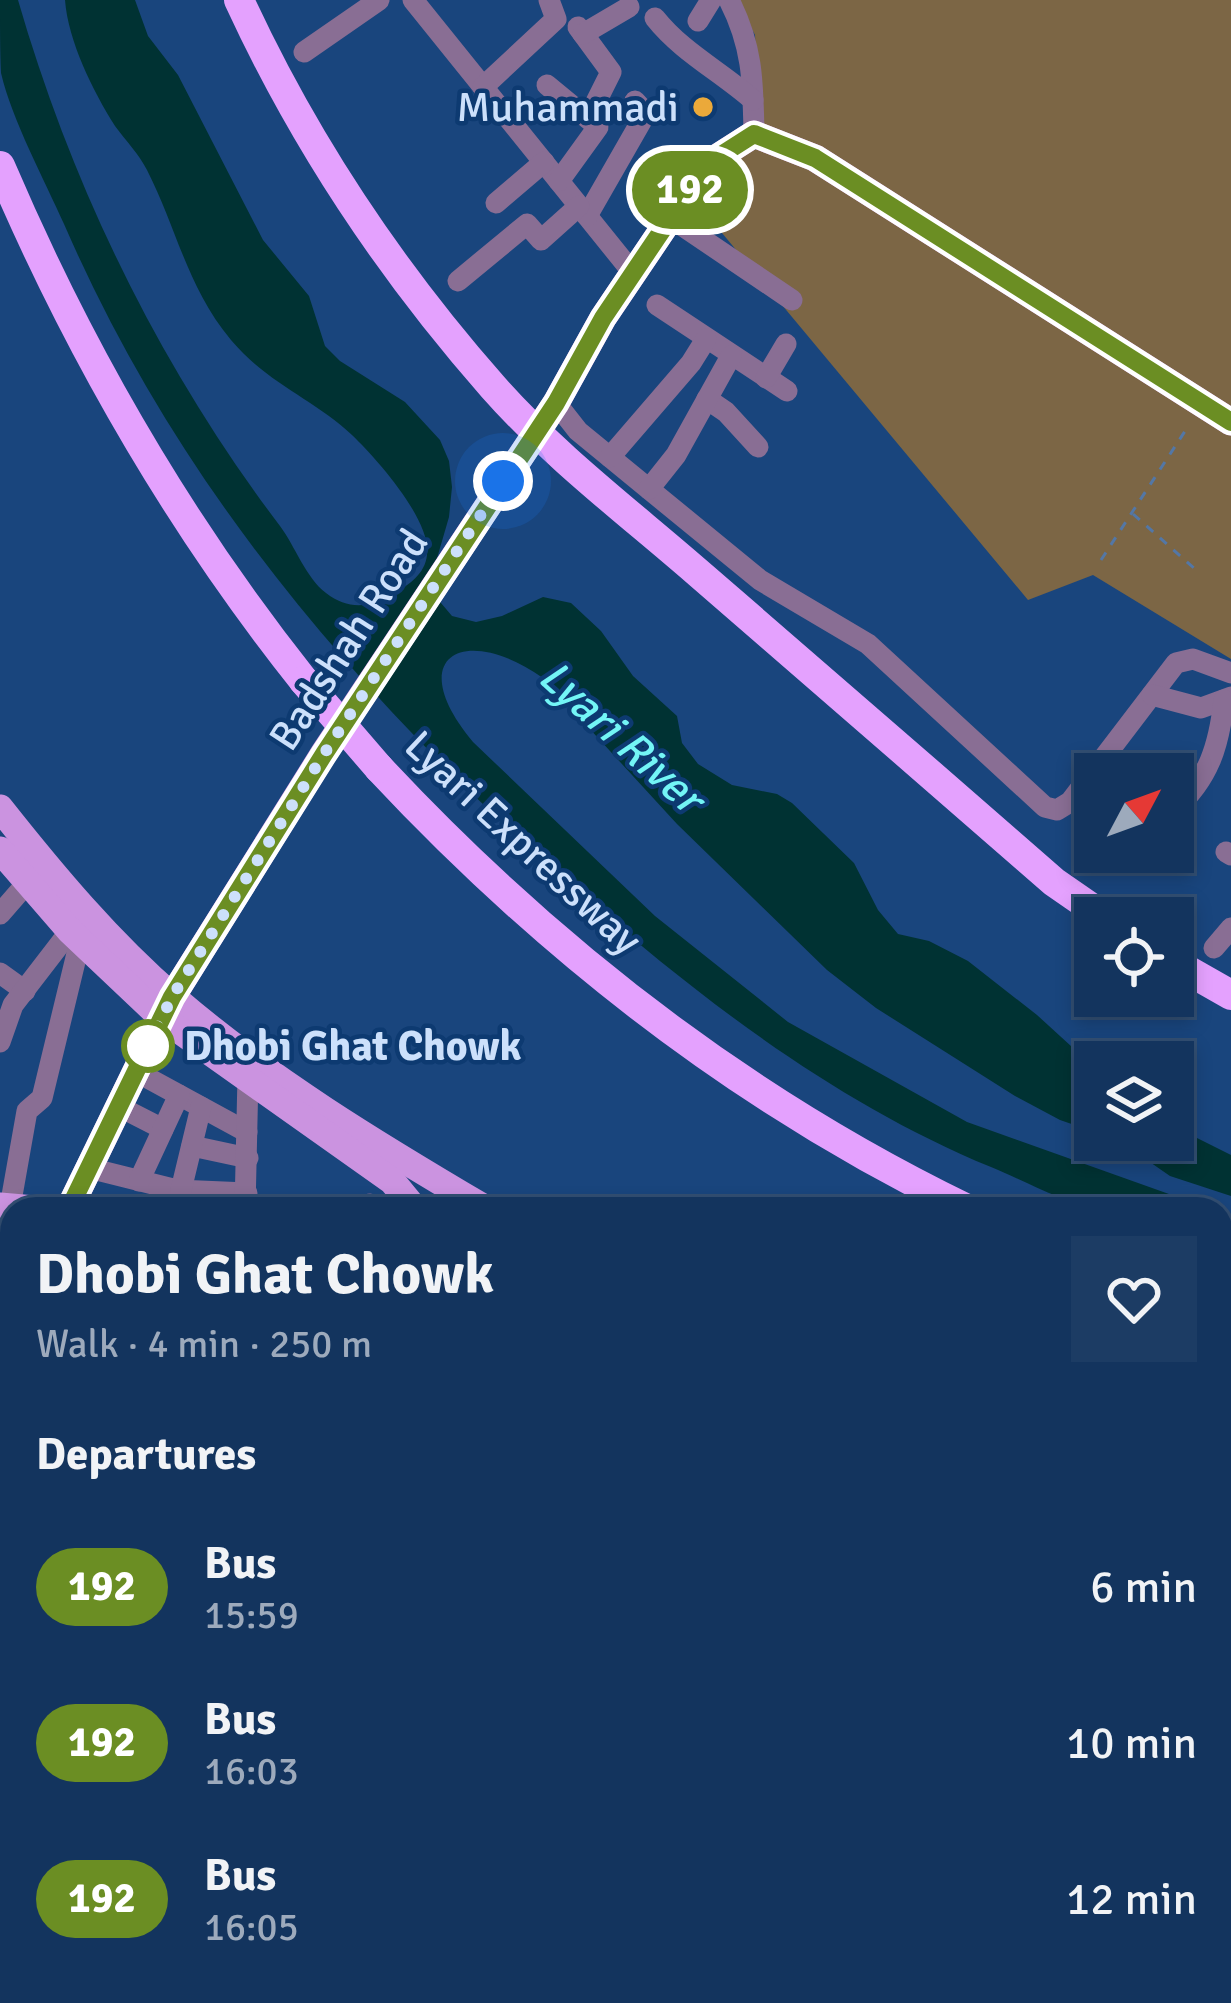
<!DOCTYPE html>
<html lang="en">
<head>
<meta charset="utf-8">
<style>
	:root { --surface:#13345e; --page:#1c3c64; --text:#f1f3f6; --muted:#9daabc; --line:#324f73 }
	body { margin:0; font-family:Signika,sans-serif; background:var(--page); color:var(--text); height:100vh; display:flex; flex-direction:column; font-size:45px; white-space:nowrap }
	* { box-sizing:border-box; margin:0 }
	p { font-size:39px; color:var(--muted) }
	.icon { flex:none; width:66px; height:66px; fill:none; stroke:currentColor; stroke-width:2; stroke-linecap:round; stroke-linejoin:round }
	.map { position:relative; flex:1; overflow:hidden }
	.drawer { position:absolute; left:0px; top:1197px; width:1233px; height:807px; display:flex; flex-direction:column; background:var(--surface); border-radius:36px 36px 0 0; box-shadow:0 6px 18px #0003,0 0 0 3px var(--line) }
	.drawer>* { flex:none }
	.badge { padding:0 24px; border-radius:39px; font-size:42px; line-height:78px }
	.needle { width:78px; rotate:49deg }
	.tools { position:absolute; left:1074px; top:753px; display:grid; gap:24px }
	.tools a { display:grid; place-items:center; width:120px; height:120px; border-radius:0px; background:var(--surface); box-shadow:0 6px 18px #0003,0 0 0 3px var(--line); font-size:60px }
	.you { position:absolute; width:60px; height:60px; margin:-30px; border:9px solid #fff; border-radius:50%; background:#1a73e8; box-shadow:0 0 0 18px #1a73e833 }
	.map>.badge { position:absolute; translate:-50% -50%; box-shadow:0 0 0 6px #fff }
	h2 { padding:0 36px; font-size:45px; line-height:108px }
	.round { display:grid; place-items:center; flex:none; width:126px; height:126px; border-radius:0px; background:var(--page) }
	.summary { display:flex; align-items:center; justify-content:space-between; height:204px; padding:0 36px }
	h1 { font-size:57px; font-weight:800; line-height:90px }
	ul { padding:0; list-style:none }
	li { display:flex; align-items:center; gap:36px; height:156px; padding:0 36px }
	li div { flex:1 }
	li b { display:block; font-size:45px }
	li em { font-style:normal }
	li .badge { min-width:132px; font-weight:700; text-align:center }
	.map>svg:first-child { display:block }
	.green { fill:#7c6645 }
	.water { fill:#003233 }
	.lines { fill:none; stroke-linecap:round; stroke-linejoin:round }
	.path { stroke:#5377a6; stroke-width:3; stroke-dasharray:9 9; stroke-linecap:butt }
	.minor { stroke:#896e94; stroke-width:21 }
	.major { stroke:#cb93e0; stroke-width:27 }
	.highway { stroke:#e4a1fe; stroke-width:30 }
	.highway-bridge { stroke:#e4a1fe; stroke-width:30 }
	.line-casing { stroke:#fff; stroke-width:27 }
	.line { stroke:#6b8e23; stroke-width:18 }
	.walk { stroke:#cce0fb; stroke-width:12; stroke-dasharray:0 21.6 }
	.poi-dot { fill:#eba93a; stroke:#0d3a71; stroke-width:4.5 }
	.stop-dot { fill:#fff; stroke:#6b8e23; stroke-width:6 }
	.labels { text-anchor:middle; dominant-baseline:central; stroke-width:9; stroke-linejoin:round; paint-order:stroke }
	.poi-label { font-size:42px; fill:#cce0fb; stroke:#0d3a71; text-anchor:end }
	.street-label { font-size:42px; fill:#cce0fb; stroke:#0d3a71 }
	.stop-label { font-size:42px; font-weight:bold; fill:#cce0fb; stroke:#0d3a71; text-anchor:start }
	.water-label { font-size:45px; font-style:italic; fill:#73f5f6; stroke:#0d3a71 }
</style>
</head>
<body>
<div class="map">
<svg width="1231" height="2003" viewBox="0 0 1231 2003">
	<rect width="100%" height="100%" fill="#19457d"/>
	<polygon class="green" points="737,0 1231,0 1231,659 1093,575 1028,600 702,209 742,154 760,148 755,35"/>
	<g class="water">
		<path d="M0 0H18C73 190 161 369 280 526 295 546 306 578 326 593 348 610 370 608 393 594 409 585 425 574 427 555 432 521 377 459 352 435 314 399 268 384 231 340 187 287 177 229 147 170 139 154 126 141 115 126 93 91 68 41 65 0H135L148 36 178 75 263 240 309 296 325 346 340 361 405 402 440 440 449 461 452 487 449 517 433 572 435 596 452 616 476 622 502 616 543 597 571 603 601 631 633 676 677 716 682 743 698 764 732 785 777 794 792 803 854 863 878 910 898 934 929 941 968 961 1037 1015 1095 1068V1132L1060 1120 1015 1096 876 1008 827 970 677 824 543 678C463 622 402 657 473 742L655 916 788 1022 967 1122 1211 1209C1175 1209 1136 1213 1101 1209 1065 1204 1025 1181 991 1167 841 1105 711 1007 590 902 369 709 182 496 64 224 44 179 12 120 1 73 0 51 0 23 0 0Z"/>
		<polygon points="1173,1126 1231,1155 1231,1196 1170,1176 1118,1140 1173,1140"/>
	</g>
	<g class="lines">
		<g class="path">
			<polyline points="1133,514 1195,569"/>
			<polyline points="1101,560 1189,425"/>
		</g>
		<g class="minor">
			<polyline points="413,0 633,273"/>
			<path d="M729 0C753 47 753 82 754 134"/>
			<path d="M655 18C682 52 720 71 753 100"/>
			<polyline points="698,21 711,0"/>
			<polyline points="578,27 611,72 588,118"/>
			<polyline points="583,34 629,7"/>
			<polyline points="304,52 379,0"/>
			<polyline points="547,85 598,127 559,181"/>
			<polyline points="483,87 556,19 549,0"/>
			<polyline points="496,203 544,162"/>
			<polyline points="587,216 646,113 635,101"/>
			<polyline points="671,218 792,300"/>
			<polyline points="458,281 527,224 541,240 579,206"/>
			<polyline points="657,305 787,391"/>
			<polyline points="766,378 786,344"/>
			<polyline points="707,399 726,412 758,447"/>
			<polyline points="556,403 578,431 760,580 868,644 1045,807 1057,810 1070,802 1176,663 1193,659 1231,673"/>
			<polyline points="610,457 691,363 706,339"/>
			<polyline points="649,489 676,455 731,356"/>
			<polyline points="1152,695 1201,708 1231,697"/>
			<path d="M1173 811C1209 779 1219 746 1224 700"/>
			<polyline points="1226,852 1231,855"/>
			<polyline points="0,914 27,883"/>
			<polyline points="1214,948 1231,928"/>
			<polyline points="0,973 25,991"/>
			<polyline points="0,1042 13,1005 70,931"/>
			<polyline points="135,1071 247,1132"/>
			<polyline points="118,1106 163,1129"/>
			<polyline points="192,1146 248,1158"/>
			<polyline points="89,1168 177,1190 247,1193"/>
			<polyline points="139,1181 179,1095"/>
			<polyline points="181,1190 201,1107"/>
			<polyline points="73,1201 102,1209"/>
			<polyline points="10,1207 27,1111 42,1098 80,941"/>
			<polyline points="245,1209 248,1076"/>
			<polyline points="367,1209 370,1204"/>
			<polyline points="0,1405 12,1408"/>
			<polyline points="0,1564 12,1565"/>
			<polyline points="0,1611 12,1610"/>
			<polyline points="623,1992 625,2003"/>
			<polyline points="811,1992 813,2003"/>
			<polyline points="903,1992 906,2003"/>
			<polyline points="1143,1992 1146,2003"/>
			<polyline points="261,2003 261,1992"/>
			<polyline points="363,2003 364,1992"/>
			<polyline points="452,2003 452,1992"/>
			<polyline points="684,2003 747,1992"/>
		</g>
		<g class="major">
			<path d="M0 808C53 875 109 942 174 998 268 1079 379 1146 486 1209"/>
			<polyline points="0,850 70,931 162,1018 392,1181 415,1209"/>
			<polyline points="0,1206 35,1209"/>
			<polyline points="69,1209 172,997 324,753 556,403 603,318 698,177 718,157 754,134 815,158 1231,422"/>
			<polyline points="0,1227 12,1229"/>
			<polyline points="1221,1467 1231,1469"/>
			<polyline points="1221,1492 1231,1493"/>
			<polyline points="1221,1543 1231,1540"/>
			<polyline points="0,1812 12,1811"/>
			<polyline points="0,1919 12,1853"/>
		</g>
		<g class="highway">
			<path d="M0 166C79 351 179 524 304 681"/>
			<path d="M379 768C548 949 744 1101 967 1209"/>
			<polyline points="1173,962 1231,995"/>
			<polyline points="1221,1312 1231,1315"/>
		</g>
		<g class="highway-bridge">
			<path d="M239 0C304 141 390 270 493 387 553 455 628 512 696 571 815 674 935 778 1054 882L1106 918"/>
			<polyline points="304,681 379,768"/>
		</g>
	</g>
	<g class="lines">
		<defs>
			<polyline id="line" points="69,1209 172,997 324,754 556,403 603,318 698,177 718,157 754,134 815,158 1231,422"/>
		</defs>
		<use href="#line" class="line-casing"/>
		<use href="#line" class="line"/>
		<polyline class="walk" points="148,1046 172,997 324,754 503,481"/>
	</g>
	<circle class="poi-dot" cx="703" cy="107" r="12"/>
	<circle class="stop-dot" cx="148" cy="1046" r="24"/>
	<g class="labels">
		<g class="poi-label">
			<text x="679" y="107">Muhammadi</text>
		</g>
		<g class="street-label">
			<text transform="translate(349 640) rotate(-57)">Badshah Road</text>
			<text transform="translate(523 843) rotate(43)">Lyari Expressway</text>
		</g>
		<g class="stop-label">
			<text x="184" y="1046">Dhobi Ghat Chowk</text>
		</g>
		<g class="water-label">
			<text transform="translate(621 737) rotate(42)">Lyari River</text>
		</g>
	</g>
</svg>
<div class="tools">
<a><svg class="needle" viewBox="-14 -14 28 28"><path d="M0-13l5 13h-10z" fill="#e53935"/><path d="M0 13l5-13h-10z" fill="#9daabc"/></svg></a>
<a><svg class="icon" aria-label="locate" viewBox="0 0 24 24"><circle cx="12" cy="12" r="6"/><path d="M12 2v4M12 18v4M2 12h4M18 12h4"/></svg></a>
<a><svg class="icon" aria-label="layers" viewBox="0 0 24 24"><path d="M12 4l9 5-9 5-9-5zM3 14l9 5 9-5"/></svg></a>
</div>
<div class="you" style="left:503px;top:481px"></div>
<b class="badge" style="left:690px;top:190px;background:#6b8e23;color:#fff">192</b>
<section class="drawer">
<div class="summary"><div><h1>Dhobi Ghat Chowk</h1><p>Walk · 4 min · 250 m</p></div><a class="round"><svg class="icon" aria-label="heart" viewBox="0 0 24 24"><path d="M12 20l-8-8c-3-5 5-10 8-4 3-6 11-1 8 4z"/></svg></a></div>
<h2>Departures</h2>
<ul>
<li><span class="badge" style="background:#6b8e23;color:#fff">192</span><div><b>Bus</b><p>15:59</p></div><em>6 min</em></li>
<li><span class="badge" style="background:#6b8e23;color:#fff">192</span><div><b>Bus</b><p>16:03</p></div><em>10 min</em></li>
<li><span class="badge" style="background:#6b8e23;color:#fff">192</span><div><b>Bus</b><p>16:05</p></div><em>12 min</em></li>
</ul>
</section>
</div>
</body>
</html>
